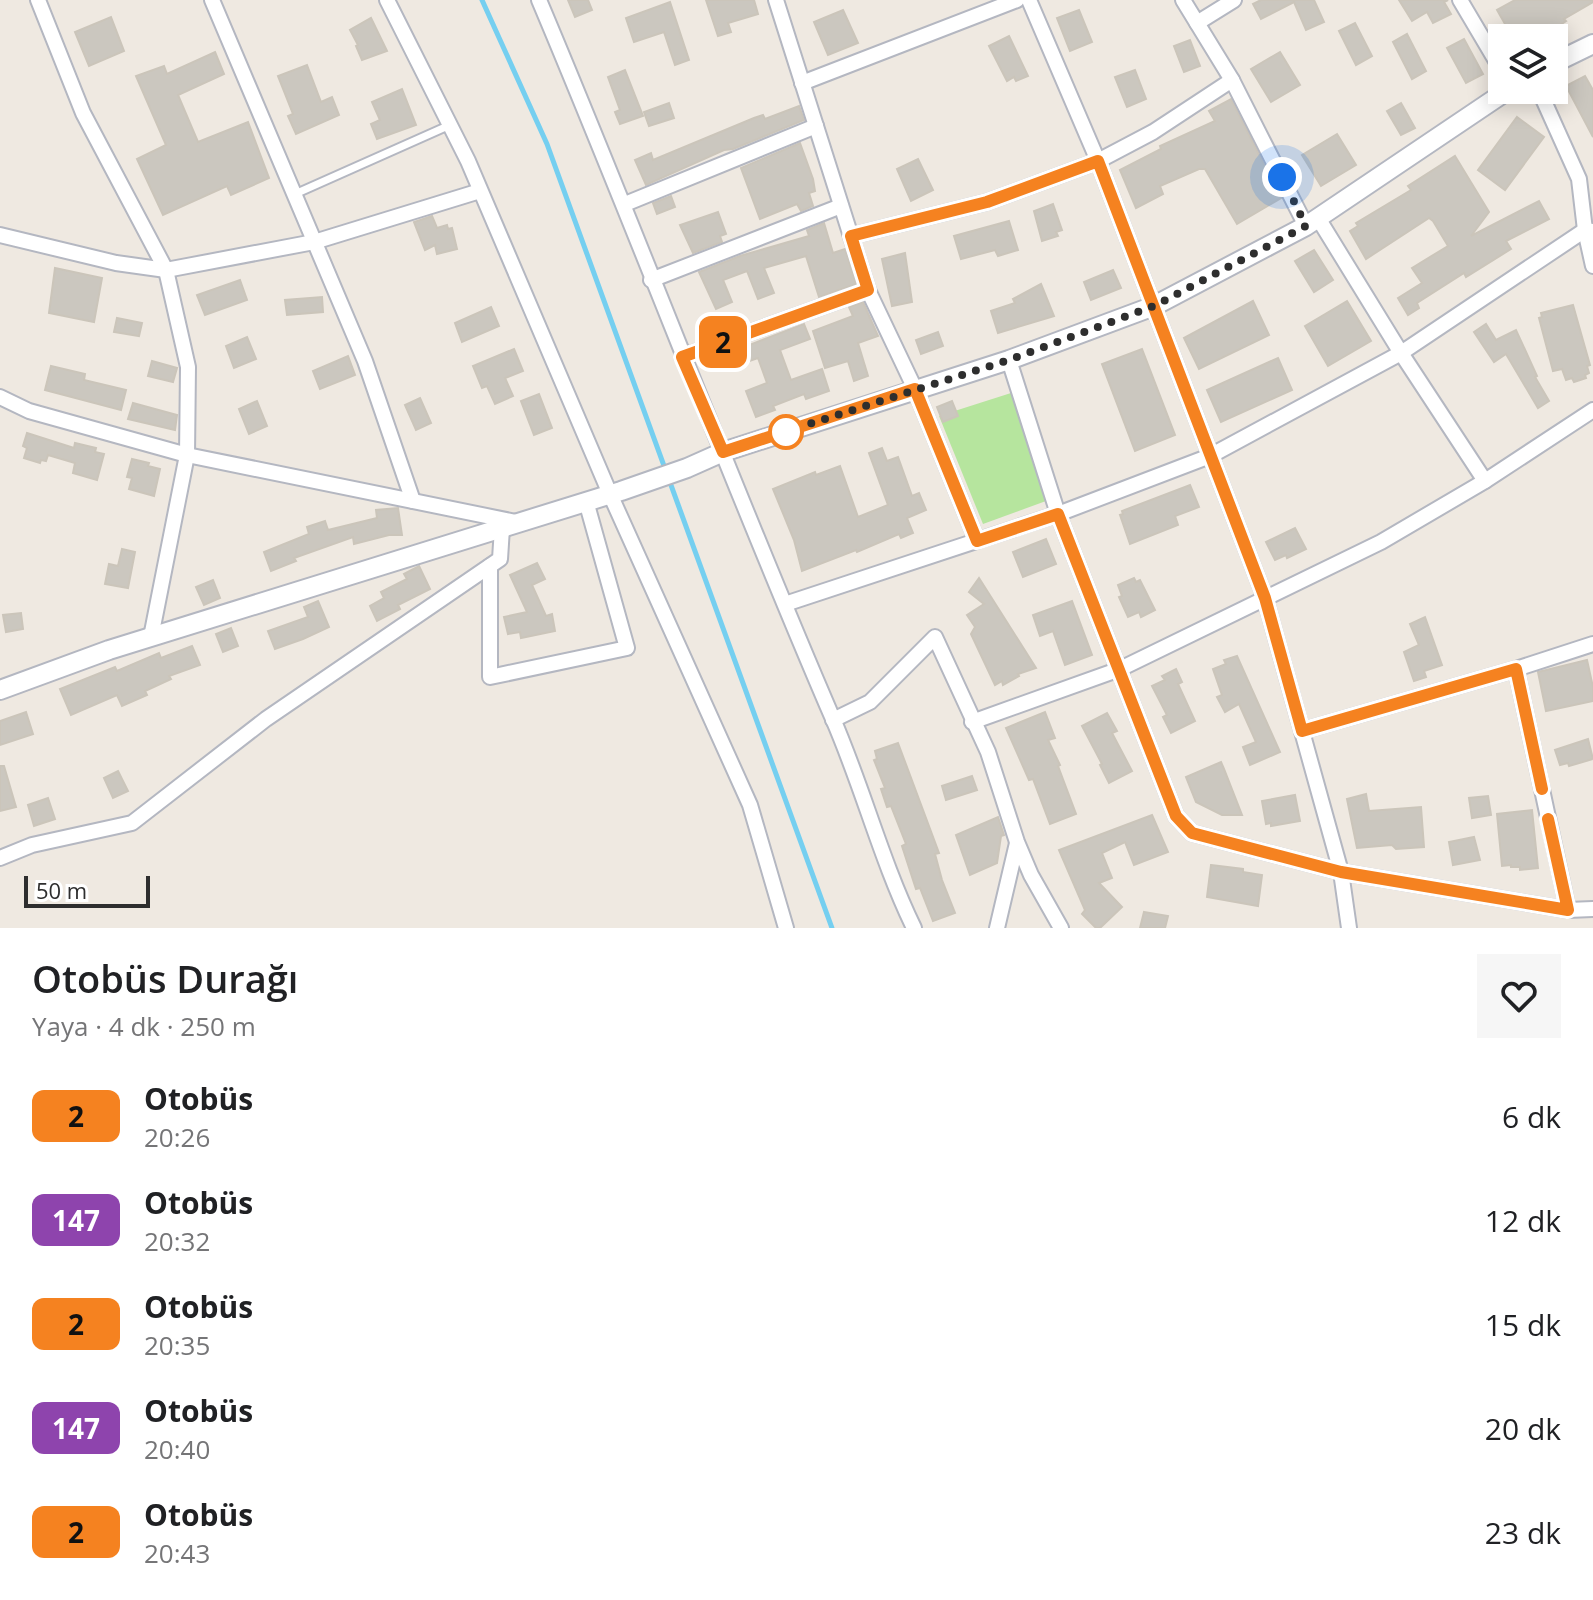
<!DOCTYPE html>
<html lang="tr">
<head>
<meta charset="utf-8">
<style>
	:root { --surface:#fff; --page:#f6f6f6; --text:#202124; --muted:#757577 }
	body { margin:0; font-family:"Open Sans",sans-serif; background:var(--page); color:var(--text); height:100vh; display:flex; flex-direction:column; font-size:30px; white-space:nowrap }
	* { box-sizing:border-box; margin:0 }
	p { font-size:26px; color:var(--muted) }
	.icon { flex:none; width:44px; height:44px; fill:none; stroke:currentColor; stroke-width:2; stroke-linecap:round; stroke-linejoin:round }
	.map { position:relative; height:928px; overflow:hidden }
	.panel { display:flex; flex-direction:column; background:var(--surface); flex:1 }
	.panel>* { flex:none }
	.badge { padding:0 16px; border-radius:12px; font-size:28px; line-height:52px }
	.tools { position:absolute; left:1488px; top:24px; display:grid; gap:16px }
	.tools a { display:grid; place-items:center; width:80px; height:80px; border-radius:0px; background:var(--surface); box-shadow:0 4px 20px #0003; font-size:40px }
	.scale { position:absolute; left:24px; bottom:20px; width:126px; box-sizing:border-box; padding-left:8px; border:4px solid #2e2e2e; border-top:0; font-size:22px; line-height:28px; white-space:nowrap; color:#2e2e2e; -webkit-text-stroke:6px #fff; paint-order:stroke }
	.you { position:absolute; width:40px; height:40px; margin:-20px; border:6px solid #fff; border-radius:50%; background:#1a73e8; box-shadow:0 0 0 12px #1a73e833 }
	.map>.badge { position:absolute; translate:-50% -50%; box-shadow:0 0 0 4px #fff }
	.round { display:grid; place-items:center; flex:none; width:84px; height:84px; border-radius:0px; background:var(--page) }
	.summary { display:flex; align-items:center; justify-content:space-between; height:136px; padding:0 32px }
	h1 { font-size:38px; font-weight:600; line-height:60px }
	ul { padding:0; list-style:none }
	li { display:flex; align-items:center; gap:24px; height:104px; padding:0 32px }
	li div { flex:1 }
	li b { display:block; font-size:30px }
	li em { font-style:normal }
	li .badge { min-width:88px; font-weight:700; text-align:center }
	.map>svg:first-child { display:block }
	.green { fill:#b6e59e }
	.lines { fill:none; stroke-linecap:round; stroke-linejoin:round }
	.stream { stroke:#75cff0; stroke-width:5 }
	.building { fill:#cbc7bf; stroke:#cbc5ba; stroke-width:2 }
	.lane-casing { stroke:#b4b7c1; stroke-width:11 }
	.street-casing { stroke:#b4b7c1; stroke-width:18 }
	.secondary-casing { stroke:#b4b7c1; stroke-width:22 }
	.lane { stroke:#fff; stroke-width:7 }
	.street { stroke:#fff; stroke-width:14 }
	.secondary { stroke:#fff; stroke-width:18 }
	.line-casing { stroke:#fff; stroke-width:18 }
	.line { stroke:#f58220; stroke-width:12 }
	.walk { stroke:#2e2e2e; stroke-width:8; stroke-dasharray:0 14.4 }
	.stop-dot { fill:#fff; stroke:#f58220; stroke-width:4 }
</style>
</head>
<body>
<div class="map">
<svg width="1593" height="928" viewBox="0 0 1593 928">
	<rect width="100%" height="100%" fill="#efe9e1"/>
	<polygon class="green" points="1011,393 1046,501 983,524 939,416"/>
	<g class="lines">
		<polyline class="stream" points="482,0 547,144 832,928"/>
	</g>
	<g class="building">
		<polygon points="568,0 588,0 592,10 575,17"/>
		<polygon points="706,0 754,0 758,14 728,23 731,32 718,36"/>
		<polygon points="1261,0 1314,0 1324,22 1306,30 1294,2 1261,19 1253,4"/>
		<polygon points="1399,0 1448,0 1444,2 1451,14 1433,23 1427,12 1412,21"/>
		<polygon points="1515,0 1593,0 1593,2 1564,19 1566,21 1540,38 1513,38 1497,10"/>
		<polygon points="670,2 689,60 675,65 664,32 634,42 626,18"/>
		<polygon points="843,10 858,43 828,55 814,22"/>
		<polygon points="1079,10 1092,42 1070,51 1057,18"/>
		<polygon points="111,17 124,51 89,66 75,32"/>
		<polygon points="371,18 387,51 362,60 356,46 358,45 350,30"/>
		<polygon points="1355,23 1372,56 1356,65 1339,31"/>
		<polygon points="1407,34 1426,71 1412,79 1393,42"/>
		<polygon points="1009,36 1028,76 1016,81 1014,77 1007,81 989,46"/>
		<polygon points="1464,39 1483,74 1466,83 1447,48"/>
		<polygon points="1190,40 1200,66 1184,72 1174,46"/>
		<polygon points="215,52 224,74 178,95 198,142 248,122 269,178 231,195 227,186 163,215 137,159 166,145 136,76 164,66 167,74"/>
		<polygon points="1280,52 1300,85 1271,102 1251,69"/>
		<polygon points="307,65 321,102 332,97 339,115 296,134 288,116 293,114 278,76"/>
		<polygon points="625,70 643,116 620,124 615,112 620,110 608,77"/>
		<polygon points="1135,70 1146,99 1127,107 1115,77"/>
		<polygon points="1585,76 1593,90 1593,137 1566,86"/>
		<polygon points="402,89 416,125 377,139 371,124 380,120 372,102"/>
		<polygon points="1231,99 1281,198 1237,224 1205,169 1199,169 1160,186 1163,194 1136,208 1120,170 1161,149 1160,146 1215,121 1209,111"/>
		<polygon points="669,103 674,118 649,126 644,112"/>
		<polygon points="1401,103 1415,128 1401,135 1387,111"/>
		<polygon points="799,106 804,120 733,149 724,150 646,185 635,160 651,153 653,160 754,118 763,115 765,119"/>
		<polygon points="1517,117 1544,137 1505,190 1478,170"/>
		<polygon points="1337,134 1356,165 1321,186 1302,155"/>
		<polygon points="800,143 813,179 815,191 809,193 813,206 801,211 797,204 760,219 741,168"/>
		<polygon points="1455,156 1489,212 1471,236 1539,201 1549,219 1506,241 1511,249 1466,277 1464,273 1417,303 1419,308 1408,315 1398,298 1422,283 1412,268 1448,246 1433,221 1429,218 1366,259 1350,231 1358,226 1356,223 1411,190 1408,186"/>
		<polygon points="918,159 933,190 911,201 897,169"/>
		<polygon points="671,196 675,207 657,214 653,203"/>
		<polygon points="1053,204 1062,230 1056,232 1058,236 1042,241 1034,211"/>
		<polygon points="718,212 726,234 720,236 722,242 693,253 680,225"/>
		<polygon points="432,216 437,228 447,225 448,229 452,228 457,249 437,254 435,245 425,250 414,222"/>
		<polygon points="1009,221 1018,250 998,256 995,250 961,259 954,236"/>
		<polygon points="824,223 833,253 845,249 856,284 819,297 806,256 764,268 774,293 758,299 747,271 723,280 732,302 716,309 699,272 740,256 809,236 807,230"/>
		<polygon points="1314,250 1333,280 1314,292 1295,261"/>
		<polygon points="905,253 912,302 892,306 882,259"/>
		<polygon points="55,268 102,278 94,322 49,313"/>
		<polygon points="1113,270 1121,288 1091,300 1084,282"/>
		<polygon points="240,280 247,300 205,315 197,295"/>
		<polygon points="1041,284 1054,316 998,333 991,311 1015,303 1013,299"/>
		<polygon points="322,297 323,312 287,315 285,300"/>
		<polygon points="1253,301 1269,335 1199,369 1184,338"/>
		<polygon points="1347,301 1371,341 1328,366 1305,326"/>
		<polygon points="863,302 878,336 858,343 868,376 854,381 848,361 825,368 813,331 853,316 849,307"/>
		<polygon points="1573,305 1590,365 1587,366 1589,373 1585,375 1586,378 1574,382 1572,378 1566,380 1562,369 1553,371 1539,318 1542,317 1541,313"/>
		<polygon points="491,307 499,326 462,342 455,323"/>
		<polygon points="117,318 142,323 139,336 114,332"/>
		<polygon points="804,324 810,339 780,350 791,380 822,369 829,391 806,399 804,394 773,406 775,410 756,417 746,391 767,383 758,358 726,369 721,356"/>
		<polygon points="1486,324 1496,340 1516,330 1537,376 1535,377 1549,401 1538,408 1506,354 1494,362 1474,332"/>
		<polygon points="938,332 943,346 921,354 916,340"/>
		<polygon points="247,337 256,359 234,368 226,346"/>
		<polygon points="514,349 523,371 505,378 513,396 495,404 487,386 482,388 473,366"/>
		<polygon points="1142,349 1175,435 1135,451 1102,364"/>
		<polygon points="348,356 355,375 320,389 313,371"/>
		<polygon points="1278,358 1292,390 1221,422 1207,390"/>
		<polygon points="152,361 177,368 173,382 148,376"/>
		<polygon points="51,366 85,374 84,380 126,390 121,410 45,390"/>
		<polygon points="539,394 552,428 534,435 521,401"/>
		<polygon points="420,398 431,423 416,430 405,405"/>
		<polygon points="257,401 267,426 249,434 239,409"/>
		<polygon points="952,401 958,416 943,422 937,407"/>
		<polygon points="133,403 177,415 175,430 128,419"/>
		<polygon points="27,433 74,448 75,443 96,448 95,452 104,454 97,480 73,473 75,463 48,455 46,461 41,460 40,463 24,458 27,448 23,446"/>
		<polygon points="882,448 887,461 898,457 912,496 919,493 926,510 907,518 913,533 901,538 899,534 857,552 856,550 802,571 794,540 773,489 815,472 816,475 840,466 858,517 888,505 869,453"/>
		<polygon points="132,459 149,463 148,466 160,469 154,496 129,489 132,478 127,477"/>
		<polygon points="1190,485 1199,507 1175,516 1178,525 1130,544 1120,515 1123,514 1122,511"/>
		<polygon points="398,508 402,535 389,535 354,544 353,537 294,558 296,561 271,571 264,552 309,534 307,527 325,521 328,530 377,518 376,510"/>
		<polygon points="1295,528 1306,549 1287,558 1286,555 1275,560 1266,542"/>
		<polygon points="1046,539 1056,564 1023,577 1013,552"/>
		<polygon points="122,549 135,552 128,588 105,584 109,564 118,566"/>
		<polygon points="537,563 545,579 532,585 546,616 552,614 555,631 521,638 520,632 508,634 504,617 527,612 510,575"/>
		<polygon points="419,566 430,589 398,605 400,609 377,621 370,606 384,598 381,592 407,579 404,574"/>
		<polygon points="979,578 1036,668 1018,674 1019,676 1003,685 1002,681 995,685 971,634 975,627 967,615 984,604 969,592"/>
		<polygon points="1134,578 1136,582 1140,580 1155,610 1141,617 1139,612 1128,617 1119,597 1122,596 1118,585"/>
		<polygon points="213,580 220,598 204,605 196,587"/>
		<polygon points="318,601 329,627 303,639 275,649 268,631 308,617 304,607"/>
		<polygon points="1072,601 1092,655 1065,665 1053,631 1040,636 1033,615"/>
		<polygon points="21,613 23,629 6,632 3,615"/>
		<polygon points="1425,617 1442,665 1424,671 1426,677 1414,681 1404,652 1419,645 1410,624"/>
		<polygon points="231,628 238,646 223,652 216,634"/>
		<polygon points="192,646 200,665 169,676 171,679 145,691 147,695 122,706 117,695 71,715 60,689 115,667 117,671 159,653 161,658"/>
		<polygon points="1237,656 1280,752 1250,765 1243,747 1256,742 1239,704 1225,712 1217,697 1222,695 1213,669 1226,664 1224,660"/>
		<polygon points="1587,660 1593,687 1593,701 1546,711 1538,672"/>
		<polygon points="1176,669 1182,682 1178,684 1195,721 1171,733 1163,717 1167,715 1152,686 1165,680 1162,676"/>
		<polygon points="26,712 33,734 0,745 0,721"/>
		<polygon points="1045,712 1055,738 1048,740 1060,765 1058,766 1076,814 1050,824 1033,779 1029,780 1006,728"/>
		<polygon points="1107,713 1117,731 1112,733 1132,771 1109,783 1100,765 1102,764 1082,726"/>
		<polygon points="1588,739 1593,759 1569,766 1568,763 1560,765 1555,750"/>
		<polygon points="898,743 939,853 935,854 942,880 955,913 933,921 920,888 916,889 902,846 906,844 891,806 887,807 881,789 885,788 874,760 877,759 875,751"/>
		<polygon points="1221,762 1224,769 1242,815 1222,815 1196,802 1186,777"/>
		<polygon points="0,766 4,766 16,807 0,811"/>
		<polygon points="118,771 128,791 113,798 104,778"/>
		<polygon points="972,776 977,790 946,800 942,786"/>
		<polygon points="1366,794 1369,811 1421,807 1424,847 1396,849 1392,845 1357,848 1347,799"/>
		<polygon points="1295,795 1300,821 1271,826 1271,823 1266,824 1262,801"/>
		<polygon points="1488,796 1491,815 1472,818 1469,798"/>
		<polygon points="48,798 55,819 34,826 28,805"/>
		<polygon points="1532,810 1538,868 1520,870 1520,867 1511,867 1511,865 1502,866 1497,814"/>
		<polygon points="1152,815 1168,852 1134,865 1125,842 1102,853 1112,878 1099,883 1122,907 1100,928 1096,928 1082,914 1085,910 1059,850"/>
		<polygon points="998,817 1004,835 1001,836 997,863 970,875 956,835"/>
		<polygon points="1474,837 1480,860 1453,865 1449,842"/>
		<polygon points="1211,865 1243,869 1243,872 1262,875 1258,906 1207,897"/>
		<polygon points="1144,912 1168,916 1165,928 1140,928"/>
	</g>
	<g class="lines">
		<defs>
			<polyline id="lane" points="295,194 450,125"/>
			<g id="street">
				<polyline points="38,0 83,113 166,270 188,367 187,455 151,637"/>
				<polyline points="212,0 365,361 413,501"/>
				<polyline points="387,0 468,161 610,494 750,805 786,928"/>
				<path d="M539 0C640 239 730 481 833 719 863 788 881 860 914 928"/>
				<polyline points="776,0 868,290 915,389 977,541"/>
				<polyline points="1029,0 1098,161 1265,598 1341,872 1349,928"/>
				<polyline points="1183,0 1232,80 1306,226"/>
				<polyline points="1460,0 1502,71"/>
				<polyline points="1197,23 1234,0"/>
				<polyline points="802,83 1017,0"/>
				<polyline points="1539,90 1579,179 1585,230 1593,266"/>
				<polyline points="625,204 816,126"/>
				<polyline points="1318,218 1401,353 1485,481"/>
				<polyline points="0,235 116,263 166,270 314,242 480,191"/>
				<polyline points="851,236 987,202 1098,161 1153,132 1232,80"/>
				<polyline points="651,280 841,206"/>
				<polyline points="682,357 868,290"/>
				<polyline points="1009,360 1058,514 1176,816 1192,833 1341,872 1568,910 1593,909"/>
				<polyline points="0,397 29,411 187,455 516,522"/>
				<polyline points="490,566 490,677 627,648 586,501"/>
				<polyline points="785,604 1058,514 1210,456 1401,353 1585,230 1593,231"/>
				<polyline points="1516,669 1568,910"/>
				<polyline points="833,720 870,702 935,637 988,752 1017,842 1031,875 1061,928"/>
				<polyline points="972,722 1120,669 1381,542 1485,481 1593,410"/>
				<polyline points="1302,731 1516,669 1593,644"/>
				<polyline points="0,858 32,845 132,823 266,719 500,559 502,528"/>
				<polyline points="997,928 1017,843"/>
			</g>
			<g id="secondary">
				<polyline points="1554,63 1593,44"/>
				<polyline points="0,690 109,650 621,491 687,468 723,452 1009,360 1154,306 1306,226 1508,90"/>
			</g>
		</defs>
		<use href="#lane" class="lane-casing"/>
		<use href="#street" class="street-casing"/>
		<use href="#secondary" class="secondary-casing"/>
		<use href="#lane" class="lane"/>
		<use href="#street" class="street"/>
		<use href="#secondary" class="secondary"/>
	</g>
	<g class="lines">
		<defs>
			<polyline id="line" points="1542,789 1516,669 1302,731 1265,598 1098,161 987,202 851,236 868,290 682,357 723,452 915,389 977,541 1058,514 1176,816 1192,833 1341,872 1568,910 1548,819"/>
		</defs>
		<use href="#line" class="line-casing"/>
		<use href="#line" class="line"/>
		<polyline class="walk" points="786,432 778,434 1009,360 1154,306 1306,226 1282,177"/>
	</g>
	<circle class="stop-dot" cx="786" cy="432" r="16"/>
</svg>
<div class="tools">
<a><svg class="icon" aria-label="layers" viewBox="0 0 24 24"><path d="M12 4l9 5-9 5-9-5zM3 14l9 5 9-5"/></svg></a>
</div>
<div class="scale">50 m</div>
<div class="you" style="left:1282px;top:177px"></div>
<b class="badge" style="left:723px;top:342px;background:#f58220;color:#111">2</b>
</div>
<section class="panel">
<div class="summary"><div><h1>Otobüs Durağı</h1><p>Yaya · 4 dk · 250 m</p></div><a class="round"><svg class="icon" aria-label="heart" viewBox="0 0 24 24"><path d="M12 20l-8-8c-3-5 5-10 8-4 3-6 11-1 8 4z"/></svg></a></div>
<ul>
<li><span class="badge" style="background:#f58220;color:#111">2</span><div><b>Otobüs</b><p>20:26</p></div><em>6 dk</em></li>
<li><span class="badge" style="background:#8e44ad;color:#fff">147</span><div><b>Otobüs</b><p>20:32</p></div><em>12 dk</em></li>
<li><span class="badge" style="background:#f58220;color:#111">2</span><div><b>Otobüs</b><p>20:35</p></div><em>15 dk</em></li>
<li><span class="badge" style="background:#8e44ad;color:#fff">147</span><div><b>Otobüs</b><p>20:40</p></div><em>20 dk</em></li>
<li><span class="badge" style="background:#f58220;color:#111">2</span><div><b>Otobüs</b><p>20:43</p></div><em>23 dk</em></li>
</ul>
</section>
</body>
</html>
